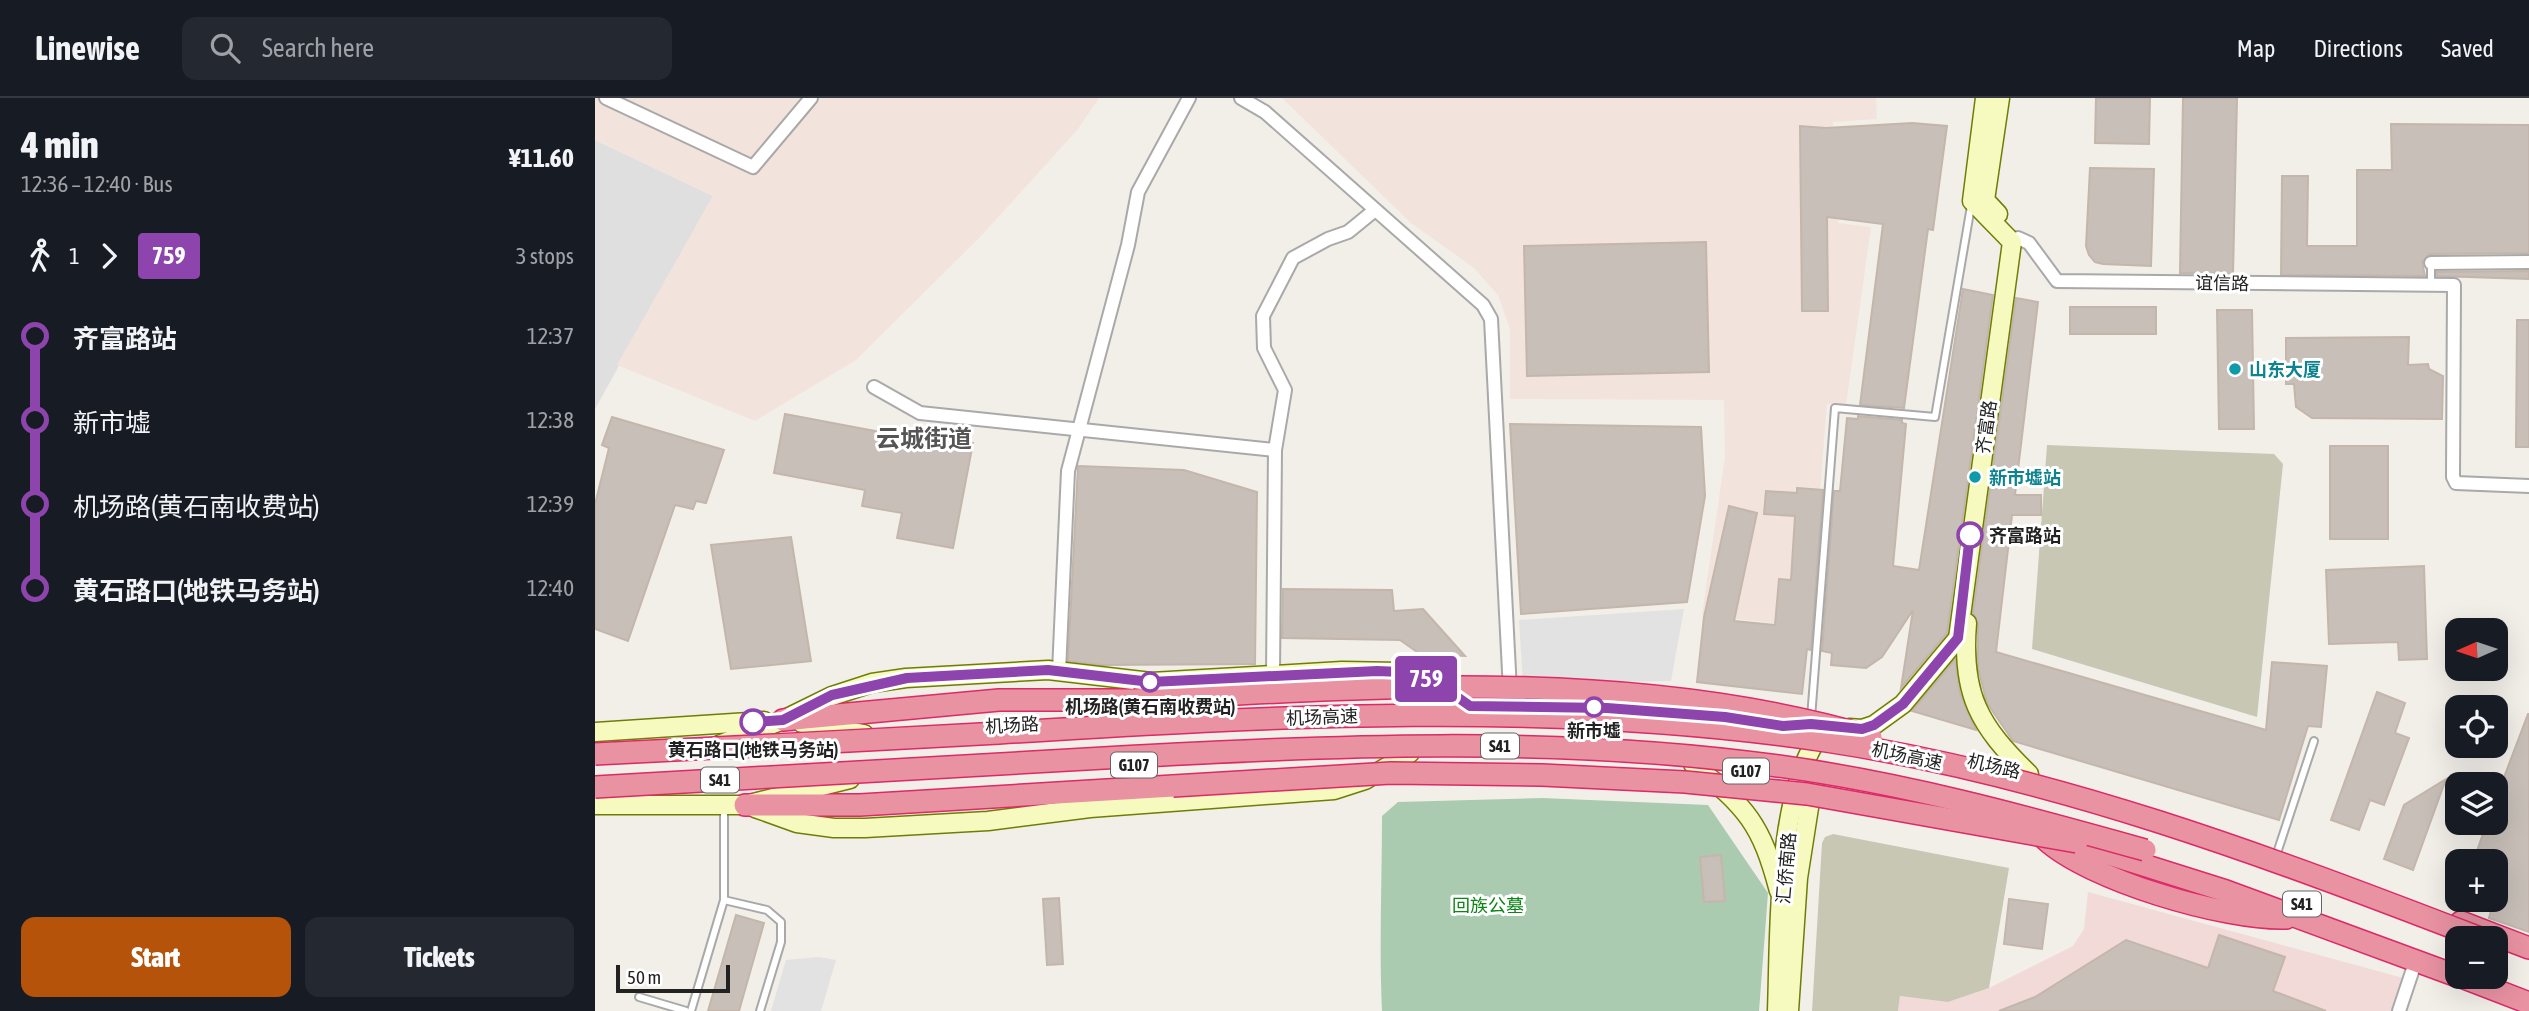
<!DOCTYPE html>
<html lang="en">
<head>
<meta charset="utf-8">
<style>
	:root { --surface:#171b24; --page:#242831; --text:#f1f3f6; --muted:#9ea1a6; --line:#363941; --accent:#b45309 }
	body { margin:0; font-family:"Asap Condensed","Noto Sans SC",sans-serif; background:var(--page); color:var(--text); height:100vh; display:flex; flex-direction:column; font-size:26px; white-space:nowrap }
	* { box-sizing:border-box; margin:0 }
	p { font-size:23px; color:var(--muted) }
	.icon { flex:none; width:38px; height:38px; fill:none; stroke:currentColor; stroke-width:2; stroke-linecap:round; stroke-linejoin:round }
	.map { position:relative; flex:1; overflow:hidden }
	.sheet { display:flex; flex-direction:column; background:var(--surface); width:595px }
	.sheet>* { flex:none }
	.badge { padding:0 14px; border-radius:5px; font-size:24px; line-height:46px }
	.needle { width:46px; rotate:267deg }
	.tools { position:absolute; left:1850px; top:520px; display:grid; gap:14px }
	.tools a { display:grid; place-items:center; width:63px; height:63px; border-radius:14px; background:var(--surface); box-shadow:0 7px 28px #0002; font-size:35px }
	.scale { position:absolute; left:21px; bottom:18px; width:114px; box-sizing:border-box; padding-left:7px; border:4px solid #222; border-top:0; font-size:19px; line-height:24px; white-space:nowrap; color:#222; -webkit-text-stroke:5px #fff; paint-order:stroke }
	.map>.badge { position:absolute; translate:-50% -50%; box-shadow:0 0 0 4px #fff }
	.legs { display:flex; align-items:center; gap:10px; height:77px; padding:0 21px; font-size:23px }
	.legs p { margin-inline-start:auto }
	.summary { display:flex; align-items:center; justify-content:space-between; height:119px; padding:0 21px }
	h1 { font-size:38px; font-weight:800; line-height:52px }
	.cta { display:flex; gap:14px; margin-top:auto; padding:14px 21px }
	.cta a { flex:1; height:80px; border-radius:14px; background:var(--accent); color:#fff; font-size:28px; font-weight:800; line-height:80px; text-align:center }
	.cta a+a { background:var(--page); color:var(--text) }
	ul { padding:0 21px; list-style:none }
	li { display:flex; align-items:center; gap:24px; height:84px; font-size:26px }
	li i { display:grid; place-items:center; width:10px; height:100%; margin:0 9px; background:currentColor }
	li i::after { content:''; width:18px; height:18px; margin:-9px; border:5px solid; border-radius:50%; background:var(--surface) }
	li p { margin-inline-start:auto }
	li:first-child i { background:linear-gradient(#0000 50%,currentColor 0) }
	li:last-child i { background:linear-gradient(currentColor 50%,#0000 0) }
	header { display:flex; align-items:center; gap:42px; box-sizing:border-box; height:98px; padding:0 35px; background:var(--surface); border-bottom:2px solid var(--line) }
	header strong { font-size:33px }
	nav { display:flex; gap:38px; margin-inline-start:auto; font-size:24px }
	.search { width:490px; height:63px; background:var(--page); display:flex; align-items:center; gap:18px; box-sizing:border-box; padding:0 24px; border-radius:14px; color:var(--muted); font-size:26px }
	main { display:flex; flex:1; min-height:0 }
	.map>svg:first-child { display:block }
	.residential { fill:#e0dfdf }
	.commercial { fill:#f2dad9 }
	.military { fill:#f3e3dd }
	.construction { fill:#c7c7b4 }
	.cemetery { fill:#aacbaf }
	.parking { fill:#e2e2e2 }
	.building { fill:#c7bfb8; stroke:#c4b6ab; stroke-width:2 }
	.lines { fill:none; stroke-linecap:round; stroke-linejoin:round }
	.lane-casing { stroke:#a9a9a9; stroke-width:10 }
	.street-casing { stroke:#a9a9a9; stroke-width:16 }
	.secondary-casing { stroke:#707d05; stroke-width:21 }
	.highway-casing { stroke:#dc2a67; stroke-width:24 }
	.lane { stroke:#fff; stroke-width:6 }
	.street { stroke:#fff; stroke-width:12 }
	.secondary { stroke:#f7fabf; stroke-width:18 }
	.highway { stroke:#e892a2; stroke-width:21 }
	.highway-bridge-casing { stroke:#dc2a67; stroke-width:24; stroke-linecap:butt }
	.highway-bridge { stroke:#e892a2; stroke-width:21 }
	.line-1-casing { stroke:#fff; stroke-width:16 }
	.line-1 { stroke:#8e44ad; stroke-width:10 }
	.culture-dot { fill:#0f9aa8; stroke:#fff; stroke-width:2.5 }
	.stop-1-dot { fill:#fff; stroke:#8e44ad; stroke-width:3.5 }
	.labels { text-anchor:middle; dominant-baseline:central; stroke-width:6; stroke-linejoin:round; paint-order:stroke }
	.shield { fill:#fff; stroke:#646464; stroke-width:2 }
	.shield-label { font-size:16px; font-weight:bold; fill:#222 }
	.street-label { font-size:18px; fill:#222; stroke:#fff }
	.culture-label { font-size:18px; font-weight:bold; fill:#0d838f; stroke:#fff; text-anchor:start }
	.stop-label { font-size:18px; font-weight:bold; fill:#222; stroke:#fff }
	.park-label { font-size:18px; fill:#0c8416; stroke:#fff }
	.district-label { font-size:24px; font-weight:bold; fill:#555; stroke:#fff }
</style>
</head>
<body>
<header>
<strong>Linewise</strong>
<div class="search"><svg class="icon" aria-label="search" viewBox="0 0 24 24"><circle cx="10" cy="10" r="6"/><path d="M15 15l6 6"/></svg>Search here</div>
<nav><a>Map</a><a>Directions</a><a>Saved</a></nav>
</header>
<main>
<section class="sheet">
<div class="summary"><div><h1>4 min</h1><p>12:36 – 12:40 · Bus</p></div><b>¥11.60</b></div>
<div class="legs"><svg class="icon" aria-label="walk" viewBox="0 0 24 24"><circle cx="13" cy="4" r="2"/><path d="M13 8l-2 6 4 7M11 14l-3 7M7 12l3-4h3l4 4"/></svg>1<svg class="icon" aria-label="forward" viewBox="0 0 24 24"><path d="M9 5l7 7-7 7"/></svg><b class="badge" style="background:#8e44ad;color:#fff">759</b><p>3 stops</p></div>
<ul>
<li><i style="color:#8e44ad"></i><b>齐富路站</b><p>12:37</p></li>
<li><i style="color:#8e44ad"></i><span>新市墟</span><p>12:38</p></li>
<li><i style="color:#8e44ad"></i><span>机场路(黄石南收费站)</span><p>12:39</p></li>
<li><i style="color:#8e44ad"></i><b>黄石路口(地铁马务站)</b><p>12:40</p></li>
</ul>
<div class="cta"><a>Start</a><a>Tickets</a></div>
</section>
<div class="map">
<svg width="1934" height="913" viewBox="0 0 1934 913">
	<rect width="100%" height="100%" fill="#f2efe9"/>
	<polygon class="residential" points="0,42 118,98 0,311"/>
	<polygon class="commercial" points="1493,794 1812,881 1802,913 1303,913 1305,898 1353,904 1394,890 1478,848 1489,831"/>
	<g class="military">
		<polygon points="0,0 504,0 483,31 386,138 261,262 160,323 22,267 118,98 0,42"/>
		<polygon points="687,0 1281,0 1282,21 1238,24 1243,125 1276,129 1251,307 1232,306 1214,529 1107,517 1130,359 1129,302 915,301 915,231 903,197 879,170 816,125"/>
	</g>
	<g class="construction">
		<polygon points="1452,347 1679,356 1688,366 1662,619 1437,551"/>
		<polygon points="1238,736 1414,770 1394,890 1353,904 1305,898 1303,913 1217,913 1227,745 1230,739"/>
	</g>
	<path class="cemetery" d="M947 700 1113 707 1173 795 1164 913H787C784 848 787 784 787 718L803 704Z"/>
	<g class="parking">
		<polygon points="1089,511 1076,583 928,585 924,522"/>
		<polygon points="224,859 241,862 226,913 176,913 191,862"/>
	</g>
	<g class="building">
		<polygon points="1501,0 1555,0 1554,46 1500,45"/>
		<polygon points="1588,0 1642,0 1638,176 1585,175"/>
		<polygon points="1317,25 1352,28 1338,132 1333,131 1309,310 1265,307 1288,126 1232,119 1233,213 1207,213 1205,28 1231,30"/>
		<polygon points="1796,26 1934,27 1934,155 1835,156 1827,164 1830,178 1686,177 1687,78 1713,78 1712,148 1762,148 1762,72 1797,72"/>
		<polygon points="1495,70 1559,71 1556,168 1508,166 1500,164 1494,157 1491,148"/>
		<polygon points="1111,144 1114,274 932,278 929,148"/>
		<polygon points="1934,173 1934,181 1842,178 1842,174"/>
		<polygon points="1368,191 1398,197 1352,535 1306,590 1318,512 1287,559 1271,570 1236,567 1237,555 1227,553 1239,393 1245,393 1252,320 1263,321 1263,318 1307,322 1307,325 1311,326 1298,468 1324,472"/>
		<polygon points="1421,200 1443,204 1420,397 1446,397 1446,417 1417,417 1401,554 1671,632 1677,564 1732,568 1726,629 1713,628 1684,722 1418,643 1392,605 1383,570 1383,525 1378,515"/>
		<rect x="1475" y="209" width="86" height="27"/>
		<polygon points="1622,212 1657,212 1659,331 1624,331"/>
		<polygon points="1922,222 1934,222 1934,349 1921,349"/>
		<polygon points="1814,239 1813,267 1833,266 1834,271 1848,278 1847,321 1717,320 1701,309 1699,286 1691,286 1691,240"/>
		<polygon points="190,316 317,340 320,334 378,345 358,450 302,440 307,415 267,408 270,392 179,375"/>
		<polygon points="17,319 129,352 111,405 101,403 98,411 80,407 33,543 0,531 0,406 14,350 7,347"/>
		<polygon points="915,326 1106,329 1110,398 1092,504 926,516"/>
		<rect x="1735" y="348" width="58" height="93"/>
		<polygon points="483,368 589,372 662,394 660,566 506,567 473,563"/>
		<polygon points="1202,390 1228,392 1216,552 1212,551 1207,596 1102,584 1109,519 1134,408 1162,415 1139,523 1180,527 1184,481 1196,482 1200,418 1169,416 1171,393 1202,395"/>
		<polygon points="196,439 216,563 136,571 116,447"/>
		<polygon points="1829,468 1832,561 1804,562 1803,544 1734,546 1731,472"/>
		<polygon points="688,491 797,492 799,513 828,511 870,558 825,556 805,542 687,540"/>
		<polygon points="1360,561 1365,595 1381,632 1317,613"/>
		<polygon points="1782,594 1810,605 1800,635 1814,640 1789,707 1775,702 1764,732 1736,722"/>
		<polygon points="1933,616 1934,616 1934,834 1894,820 1909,764 1882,753 1892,724 1900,724 1900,703"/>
		<polygon points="1851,681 1818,772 1789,761 1809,707"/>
		<polygon points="1126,757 1130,803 1109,804 1105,759"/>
		<polygon points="464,800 468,866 452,867 448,801"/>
		<polygon points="1414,801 1453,806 1447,851 1409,846"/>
		<polygon points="141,817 169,825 144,913 113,913"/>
		<polygon points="1624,837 1690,859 1678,893 1731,913 1404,913 1440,899 1531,842 1613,870"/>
	</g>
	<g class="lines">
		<defs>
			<g id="lane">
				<polyline points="1836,165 1836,187"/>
				<polyline points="1216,620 1240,310 1340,319 1376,108"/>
				<polyline points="1682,755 1719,643"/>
				<polyline points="129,802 172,812 186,824 186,844 165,913"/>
				<polyline points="44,899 91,913"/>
				<polyline points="96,913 129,802 129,710"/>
			</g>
			<g id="street">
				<polyline points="11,0 158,69 216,0"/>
				<polyline points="646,0 670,14 888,207 896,221 915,593"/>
				<polyline points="1417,144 1423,140 1434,145 1462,183 1859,187 1858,379 1861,385 1934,388"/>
				<polyline points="1836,165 1934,164"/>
				<polyline points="279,289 325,315 680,352"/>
				<polyline points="464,574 473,373 533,147 543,94 594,0"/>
				<polyline points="678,577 680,352 690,292 669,250 668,218 698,160 733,141 753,134 780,112"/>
				<polyline points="1804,913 1821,862"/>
			</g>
			<g id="secondary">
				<polyline points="1403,116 1390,102 1405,0"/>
				<path d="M1372 525C1366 596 1384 628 1434 676"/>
				<polyline points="207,625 269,636"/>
				<polyline points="1254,630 1267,631 1279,627 1308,606 1363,540 1417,144 1377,103 1390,0"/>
				<polyline points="0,634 169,623"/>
				<polyline points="124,647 188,622 237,598 277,585 311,580 453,572 556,584 747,573 806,574 841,584 875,608"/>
				<path d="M1098 666C1152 710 1166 725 1184 793"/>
				<polyline points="0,707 150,707 255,681"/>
				<polyline points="160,710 202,725 239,730 270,730 393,723 495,710 739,692 770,682 815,655"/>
				<path d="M1182 913C1185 837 1180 695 1227 634"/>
				<polyline points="1194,913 1203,780 1218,684"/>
			</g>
			<g id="highway">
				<path d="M896 607C995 607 1091 614 1188 628"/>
				<polyline points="188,622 404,602 539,602"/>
				<polyline points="150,707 265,707 578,688"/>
				<polyline points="1463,740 1631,793 1862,878"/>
				<path d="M1450 741C1494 782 1630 822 1691 820"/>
				<polyline points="1866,824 1934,850"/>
				<polyline points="1864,878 1934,905"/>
			</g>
		</defs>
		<use href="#lane" class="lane-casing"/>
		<use href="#street" class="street-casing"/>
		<use href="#secondary" class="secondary-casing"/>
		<use href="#highway" class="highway-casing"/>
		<use href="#lane" class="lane"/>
		<use href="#street" class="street"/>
		<use href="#secondary" class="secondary"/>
		<use href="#highway" class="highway"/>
		<defs>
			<g id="highway-bridge">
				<path d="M539 602C781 588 1041 570 1276 639"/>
				<path d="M0 656C135 649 269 643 404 635 679 618 957 602 1231 643 1457 677 1672 758 1885 840"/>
				<polyline points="578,688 796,675 947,677 1090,684 1212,696 1482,744"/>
				<path d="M0 689C170 679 340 670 509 660 734 648 960 637 1183 668 1309 685 1429 718 1550 752"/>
			</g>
		</defs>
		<use href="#highway-bridge" class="highway-bridge-casing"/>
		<use href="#highway-bridge" class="highway-bridge"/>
	</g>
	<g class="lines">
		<defs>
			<polyline id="line-1" points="158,624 188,622 237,597 312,580 453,572 556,584 782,573 806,574 841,584 875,608 1012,610 1130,619 1188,628 1216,626 1267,631 1279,627 1308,606 1363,540 1375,437"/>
		</defs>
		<use href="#line-1" class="line-1-casing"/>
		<use href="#line-1" class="line-1"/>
	</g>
	<g class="culture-dot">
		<circle cx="1640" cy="271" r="7"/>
		<circle cx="1380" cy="379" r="7"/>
	</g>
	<g class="stop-1-dot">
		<circle cx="1375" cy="437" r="12"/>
		<circle cx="555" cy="584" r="9"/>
		<circle cx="999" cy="609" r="9"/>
		<circle cx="158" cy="624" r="12"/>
	</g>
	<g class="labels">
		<g class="shield">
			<rect x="886" y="635.5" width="38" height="25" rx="5"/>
			<rect x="516" y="654.5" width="46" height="25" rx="5"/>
			<rect x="1128" y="660.5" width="46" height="25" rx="5"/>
			<rect x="106" y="669.5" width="38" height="25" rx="5"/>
			<rect x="1688" y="793.5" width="38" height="25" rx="5"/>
		</g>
		<g class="shield-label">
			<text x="905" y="648">S41</text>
			<text x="539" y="667">G107</text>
			<text x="1151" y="673">G107</text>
			<text x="125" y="682">S41</text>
			<text x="1707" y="806">S41</text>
		</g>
		<g class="street-label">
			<text transform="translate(1627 185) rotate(1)">谊信路</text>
			<text transform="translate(1391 329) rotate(-82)">齐富路</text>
			<text transform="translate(727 619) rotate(-2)">机场高速</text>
			<text transform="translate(417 627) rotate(-3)">机场路</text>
			<text transform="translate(1312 658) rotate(12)">机场高速</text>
			<text transform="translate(1399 668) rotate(13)">机场路</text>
			<text transform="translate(1191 770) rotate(-85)">汇侨南路</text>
		</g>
		<g class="culture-label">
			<text x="1654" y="271">山东大厦</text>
			<text x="1394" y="379">新市墟站</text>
		</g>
		<g class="stop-label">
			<text x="1394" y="437" text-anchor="start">齐富路站</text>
			<text x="555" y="608">机场路(黄石南收费站)</text>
			<text x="999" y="632">新市墟</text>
			<text x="158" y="651">黄石路口(地铁马务站)</text>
		</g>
		<g class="park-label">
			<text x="893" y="807">回族公墓</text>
		</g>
		<g class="district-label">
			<text x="329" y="340">云城街道</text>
		</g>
	</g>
</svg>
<div class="tools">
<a><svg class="needle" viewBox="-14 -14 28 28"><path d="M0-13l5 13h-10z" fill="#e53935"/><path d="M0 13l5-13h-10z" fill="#9ea1a6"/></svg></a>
<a><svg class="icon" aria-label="locate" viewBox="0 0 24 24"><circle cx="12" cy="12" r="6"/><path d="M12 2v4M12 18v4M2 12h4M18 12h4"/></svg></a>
<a><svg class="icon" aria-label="layers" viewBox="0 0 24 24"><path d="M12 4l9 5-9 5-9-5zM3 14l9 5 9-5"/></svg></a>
<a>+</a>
<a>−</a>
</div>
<div class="scale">50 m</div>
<b class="badge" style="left:831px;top:581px;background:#8e44ad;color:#fff">759</b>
</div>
</main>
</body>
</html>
